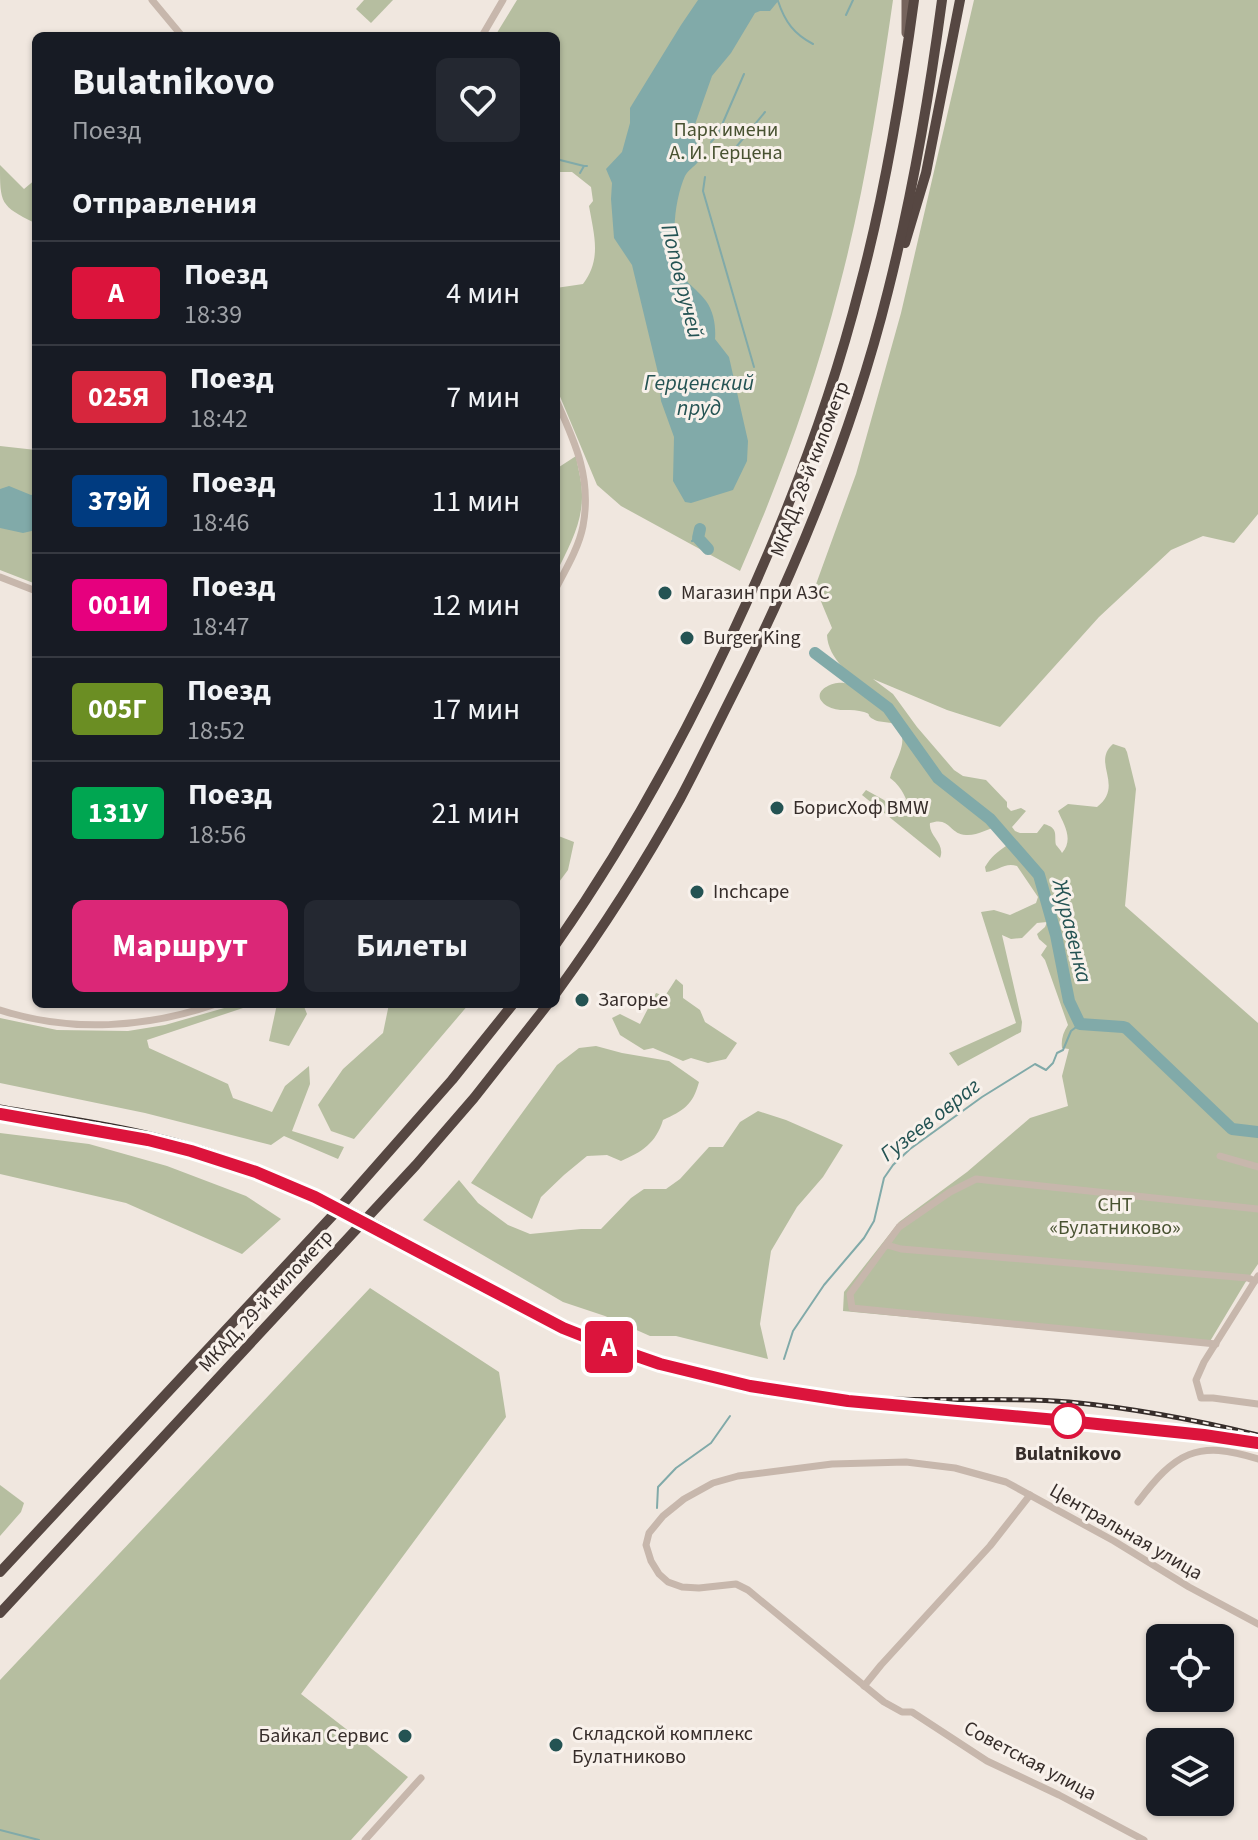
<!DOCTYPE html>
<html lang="ru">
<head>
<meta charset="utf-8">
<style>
	:root { --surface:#171b24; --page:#242831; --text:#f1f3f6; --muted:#9ea1a6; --line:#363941; --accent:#db2777 }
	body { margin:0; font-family:"Source Sans 3",sans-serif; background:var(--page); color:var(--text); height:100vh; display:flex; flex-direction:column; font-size:30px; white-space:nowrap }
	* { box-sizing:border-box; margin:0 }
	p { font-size:26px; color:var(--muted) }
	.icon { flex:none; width:44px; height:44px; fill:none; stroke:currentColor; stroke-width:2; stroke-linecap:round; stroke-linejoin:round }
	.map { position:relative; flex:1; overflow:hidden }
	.panel { position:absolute; left:32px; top:32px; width:528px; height:976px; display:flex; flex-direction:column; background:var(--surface); border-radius:12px; box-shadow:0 2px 6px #0004 }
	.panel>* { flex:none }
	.badge { padding:0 16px; border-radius:6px; font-size:28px; line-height:52px }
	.fabs { position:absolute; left:1146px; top:1624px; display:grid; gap:16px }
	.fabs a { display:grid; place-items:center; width:88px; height:88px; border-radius:12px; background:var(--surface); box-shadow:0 2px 6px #0004; font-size:40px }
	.map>.badge { position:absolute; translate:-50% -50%; box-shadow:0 0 0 4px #fff }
	h2 { padding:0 40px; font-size:30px; line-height:72px }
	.round { display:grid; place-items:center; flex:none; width:84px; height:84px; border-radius:12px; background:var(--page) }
	.overview { display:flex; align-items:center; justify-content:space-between; height:136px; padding:0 40px }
	h1 { font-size:38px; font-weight:700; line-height:60px }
	.action { display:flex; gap:16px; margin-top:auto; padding:16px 40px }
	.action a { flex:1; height:92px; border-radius:12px; background:var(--accent); color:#fff; font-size:32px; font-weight:700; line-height:92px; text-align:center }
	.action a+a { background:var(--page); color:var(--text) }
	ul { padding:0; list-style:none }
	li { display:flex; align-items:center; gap:24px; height:104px; padding:0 40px; border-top:2px solid var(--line) }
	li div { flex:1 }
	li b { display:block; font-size:30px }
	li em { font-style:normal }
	li .badge { min-width:88px; font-weight:700; text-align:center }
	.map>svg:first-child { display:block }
	.green { fill:#b6bea0 }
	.water { fill:#81aaa9 }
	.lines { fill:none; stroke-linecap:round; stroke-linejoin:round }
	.stream { stroke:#81aaa9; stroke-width:2 }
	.river { stroke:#81aaa9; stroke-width:12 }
	.minor { stroke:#c7b7ac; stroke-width:7 }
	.major { stroke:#76645d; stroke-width:9 }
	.highway { stroke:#564742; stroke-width:10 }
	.rail-casing { stroke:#362d2a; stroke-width:5 }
	.rail { stroke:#f8f1eb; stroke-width:2; stroke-dasharray:6; stroke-linecap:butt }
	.line-casing { stroke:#fff; stroke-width:18 }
	.line { stroke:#dc143c; stroke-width:12 }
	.poi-dot { fill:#245353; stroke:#f8f1eb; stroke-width:3 }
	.stop-dot { fill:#fff; stroke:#dc143c; stroke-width:4 }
	.labels { text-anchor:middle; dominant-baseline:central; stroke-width:6; stroke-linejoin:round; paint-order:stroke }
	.park-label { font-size:20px; fill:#485231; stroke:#f8f1eb }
	.street-label { font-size:20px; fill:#362d2a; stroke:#f8f1eb }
	.poi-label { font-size:20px; fill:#362d2a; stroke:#f8f1eb; text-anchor:start }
	.stop-label { font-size:20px; font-weight:bold; fill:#362d2a; stroke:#f8f1eb }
	.water-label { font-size:22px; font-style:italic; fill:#245353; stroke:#f8f1eb }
</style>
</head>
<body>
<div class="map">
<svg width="1258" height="1840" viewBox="0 0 1258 1840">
	<rect width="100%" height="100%" fill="#f0e7df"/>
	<g class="green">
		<polygon points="364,0 393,0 371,23 356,9"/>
		<path d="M517 0H893C879 97 864 194 839 288 814 385 780 480 740 571L621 506 597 485 556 387V288L583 284C602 259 594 235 589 206L593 201 591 187 572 172H556V36H495Z"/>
		<path d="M974 0H1258V514L1234 543 1203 536 1171 550 1099 617 1000 727 947 710 873 679 893 694 917 727 954 770 963 776 986 780 1007 802V807L1011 811 1021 808 1026 811 1012 827 1015 831 1020 833H1037L1044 824C1059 828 1054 835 1056 845 1057 846 1062 852 1062 853 1074 839 1064 825 1058 811L1068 804 1097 807C1125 785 1091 763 1113 744L1125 748 1127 752 1136 789 1125 906 1258 1023V1264L1245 1283 1209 1343 1206 1345 843 1311 844 1292 899 1222 967 1172 1030 1118 1068 1106 1062 1076 1069 1049 1062 1048C1061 1039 1063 1033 1068 1025L1045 960 1041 955 1047 946 1039 939 1037 934 1045 927 1047 922 1037 923 1022 938 1011 939 1002 935 1022 1022 1021 1032 958 1066 949 1053 1016 1023 981 912 994 910 1010 915 1036 903 1038 897 1017 866C1005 862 998 871 986 872L985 867C991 857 997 852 1006 846L1005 835 999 826C989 828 977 836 966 835 949 834 950 816 930 823 928 836 946 843 940 858L862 795 866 790 884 800 895 812 904 804 906 799C902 790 898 784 890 778 893 764 908 745 900 731 894 718 882 725 873 719 865 714 873 715 864 712 852 708 838 713 827 706 808 694 830 681 844 683 852 684 858 690 866 694L870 690C852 677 828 659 827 635L832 628 815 587 856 474 901 313Z"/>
		<path d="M0 165 24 189 36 179V226L35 223C0 206 0 203 0 165Z"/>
		<polygon points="0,446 36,450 36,584 0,570"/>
		<path d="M576 456C578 468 582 482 582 494 583 523 568 549 556 573V469Z"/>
		<polygon points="556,835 574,842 568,870 556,886"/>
		<polygon points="676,979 683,985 683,998 700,1010 705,1022 737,1043 726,1059 708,1063 691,1058 683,1061 653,1048 644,1050 620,1035 612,1018 620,1014 640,1024 656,993 665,996"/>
		<polygon points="238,1004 255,1004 147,1040 149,1048 228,1084 233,1098 272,1112 285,1086 309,1066 310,1084 292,1131 344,1147 338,1159 284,1136 271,1145 145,1113 0,1083 0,1018 57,1030 128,1031 165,1025"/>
		<polygon points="277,1004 303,1004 307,1014 289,1046 269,1041"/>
		<polygon points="389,1004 469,1004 354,1139 331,1131 318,1105 343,1069 383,1033"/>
		<path d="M596 1046 622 1053 669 1061 699 1082C693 1105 683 1111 663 1120 656 1143 642 1152 621 1161L607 1155 587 1156 564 1175 541 1197 532 1219 471 1183 557 1065 579 1048Z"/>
		<polygon points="758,1111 786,1120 843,1145 823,1177 797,1207 771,1251 760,1324 768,1359 676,1336 650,1336 605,1316 563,1302 423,1220 459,1180 478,1203 508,1225 530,1234 581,1229 601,1229 631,1198 644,1189 666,1189 680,1179 709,1147 723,1147 740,1122"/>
		<polygon points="0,1133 89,1144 167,1166 246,1196 281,1219 242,1254 126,1203 0,1174"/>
		<polygon points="370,1288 499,1372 506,1417 301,1694 408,1777 351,1840 0,1840 0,1680"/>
		<polygon points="0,1485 24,1503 21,1512 0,1536"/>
	</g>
	<g class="water">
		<path d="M698 0H779L770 11H760L755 13 731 53 712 76 693 130C693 144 703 144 698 162 694 167 688 170 685 176 676 196 669 239 681 257 675 279 696 286 706 301 714 312 716 327 715 339L729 357 748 441 747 461 733 490 691 503 685 502 673 481 674 437 661 401 658 373 632 265 614 238 611 199 612 183 606 169 622 152 630 123V108L681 25Z"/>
		<polygon points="9,486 31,495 36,494 36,530 23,533 0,528 0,489"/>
	</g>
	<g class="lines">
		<g class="stream">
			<path d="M778 1C785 22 794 34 813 44"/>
			<polyline points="846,15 853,0"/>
			<polyline points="711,142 718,134 744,74"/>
			<polyline points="732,152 765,112"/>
			<polyline points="556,159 584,166"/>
			<polyline points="580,173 584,166 587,166"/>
			<polyline points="705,177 703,191 754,367"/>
			<polyline points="692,541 698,538"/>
			<polyline points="784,1359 793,1331 824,1285 864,1238 874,1221 884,1178 893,1165 910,1149 982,1097 1035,1064 1046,1070 1053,1063 1057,1053 1063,1050 1071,1031 1080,1024"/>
			<polyline points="657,1508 658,1487 676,1468 711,1443 730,1416"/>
			<polyline points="0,1830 39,1840"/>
		</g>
		<g class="river">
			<polyline points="700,529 698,538 708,549"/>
			<polyline points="815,653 888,708 938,778 990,819 1039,875 1056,935 1069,1001 1080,1024 1123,1027 1126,1028 1232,1129 1258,1132"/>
		</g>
		<g class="minor">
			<polyline points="152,0 182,36"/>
			<polyline points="482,36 503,0"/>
			<path d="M556 400C575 442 592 478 583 526 579 547 566 569 556 588"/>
			<polyline points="0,577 36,591"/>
			<path d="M0 1010C71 1033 146 1028 216 1004"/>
			<polyline points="1220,1156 1258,1167"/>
			<polyline points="887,1245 901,1249 1248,1278 1255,1281"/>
			<polyline points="1258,1276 1204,1362 1196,1380 1201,1398 1213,1398 1258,1404"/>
			<polyline points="1216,1344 852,1308 850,1294 899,1227 950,1192 976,1179 1258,1209"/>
			<path d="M1138 1502C1175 1453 1197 1439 1258 1459"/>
			<polyline points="864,1686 881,1665 990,1546 1030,1495"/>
			<polyline points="365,1840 421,1778"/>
			<polyline points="1144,1840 1059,1795 987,1761 912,1712 902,1712 884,1702 748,1590 736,1584 699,1588 682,1587 668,1582 659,1574 651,1561 646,1545 649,1533 663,1516 684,1499 713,1483 738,1476 832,1464 906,1462 955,1468 1006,1482 1114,1541 1189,1587 1258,1624"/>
		</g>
		<polyline class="major" points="906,33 906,0"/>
		<g class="highway">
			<polyline points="905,243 926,173 960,0"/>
			<path d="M556 944C630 838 692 724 745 606 792 503 832 396 860 286 885 193 901 96 914 0"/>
			<path d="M556 993C601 931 643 866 680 799 696 769 711 738 726 708 794 575 852 436 888 291 912 196 929 98 942 0"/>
			<polyline points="0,1572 334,1214 452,1080 513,1004"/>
			<polyline points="0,1613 416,1165 474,1098 548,1004"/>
		</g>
		<defs>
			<g id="rail">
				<path d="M0 1107C50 1116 101 1122 150 1134 205 1147 260 1167 312 1190 430 1244 537 1324 663 1360 732 1380 819 1396 891 1399 950 1401 1010 1397 1069 1402 1133 1408 1196 1420 1258 1435"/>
				<polyline points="933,1410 1068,1421 1239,1441"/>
			</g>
		</defs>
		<use href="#rail" class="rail-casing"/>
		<use href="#rail" class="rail"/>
	</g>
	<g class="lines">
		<defs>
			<polyline id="line" points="0,1114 148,1140 191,1151 256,1172 315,1197 563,1328 611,1347 660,1364 750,1386 848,1401 1068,1421 1204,1435 1258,1443"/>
		</defs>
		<use href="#line" class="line-casing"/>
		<use href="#line" class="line"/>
	</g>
	<g class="poi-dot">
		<circle cx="665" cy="593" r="8"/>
		<circle cx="687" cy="638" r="8"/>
		<circle cx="777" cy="808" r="8"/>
		<circle cx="697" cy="892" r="8"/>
		<circle cx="582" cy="1000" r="8"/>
		<circle cx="405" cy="1736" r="8"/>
		<circle cx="556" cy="1745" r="8"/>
	</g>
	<circle class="stop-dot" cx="1068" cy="1421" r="16"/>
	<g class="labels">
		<g class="park-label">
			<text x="726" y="130">Парк имени<tspan x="726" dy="23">А. И. Герцена</tspan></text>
			<text x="1115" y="1205">СНТ<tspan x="1115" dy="23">«Булатниково»</tspan></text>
		</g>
		<g class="street-label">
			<text transform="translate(810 469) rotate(-69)">МКАД, 28-й километр</text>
			<text transform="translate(266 1301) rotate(-47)">МКАД, 29-й километр</text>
			<text transform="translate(1126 1532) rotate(30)">Центральная улица</text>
			<text transform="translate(1030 1761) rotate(28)">Советская улица</text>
		</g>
		<g class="poi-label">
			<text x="681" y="593">Магазин при АЗС</text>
			<text x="703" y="638">Burger King</text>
			<text x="793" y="808">БорисХоф BMW</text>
			<text x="713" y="892">Inchcape</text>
			<text x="598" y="1000">Загорье</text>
			<text x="572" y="1734">Складской комплекс<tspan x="572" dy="23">Булатниково</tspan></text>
			<text x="389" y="1736" text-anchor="end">Байкал Сервис</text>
		</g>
		<g class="stop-label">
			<text x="1068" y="1454">Bulatnikovo</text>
		</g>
		<g class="water-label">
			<text transform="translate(682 281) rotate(76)">Попов ручей</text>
			<text x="699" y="383">Герценский<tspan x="699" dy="25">пруд</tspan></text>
			<text transform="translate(1072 931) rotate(76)">Журавенка</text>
			<text transform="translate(930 1120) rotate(-38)">Гузеев овраг</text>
		</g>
	</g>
</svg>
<div class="fabs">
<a><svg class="icon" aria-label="locate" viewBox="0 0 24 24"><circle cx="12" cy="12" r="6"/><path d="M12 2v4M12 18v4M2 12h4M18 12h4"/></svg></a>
<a><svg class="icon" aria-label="layers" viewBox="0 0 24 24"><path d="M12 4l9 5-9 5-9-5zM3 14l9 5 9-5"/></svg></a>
</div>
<b class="badge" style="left:609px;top:1347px;background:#dc143c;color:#fff">A</b>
<section class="panel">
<div class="overview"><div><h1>Bulatnikovo</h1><p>Поезд</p></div><a class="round"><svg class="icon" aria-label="heart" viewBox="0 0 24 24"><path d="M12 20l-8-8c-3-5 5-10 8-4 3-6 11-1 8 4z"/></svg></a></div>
<h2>Отправления</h2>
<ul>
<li><span class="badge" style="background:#dc143c;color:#fff">A</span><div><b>Поезд</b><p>18:39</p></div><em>4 мин</em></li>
<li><span class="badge" style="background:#d7263d;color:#fff">025Я</span><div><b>Поезд</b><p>18:42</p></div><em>7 мин</em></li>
<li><span class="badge" style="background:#003b80;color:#fff">379Й</span><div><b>Поезд</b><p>18:46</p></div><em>11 мин</em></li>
<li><span class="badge" style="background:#e6007e;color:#fff">001И</span><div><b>Поезд</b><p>18:47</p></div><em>12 мин</em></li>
<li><span class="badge" style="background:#6b8e23;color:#fff">005Г</span><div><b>Поезд</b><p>18:52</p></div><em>17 мин</em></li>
<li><span class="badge" style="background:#00a651;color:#fff">131У</span><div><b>Поезд</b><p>18:56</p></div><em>21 мин</em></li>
</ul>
<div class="action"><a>Маршрут</a><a>Билеты</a></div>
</section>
</div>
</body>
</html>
